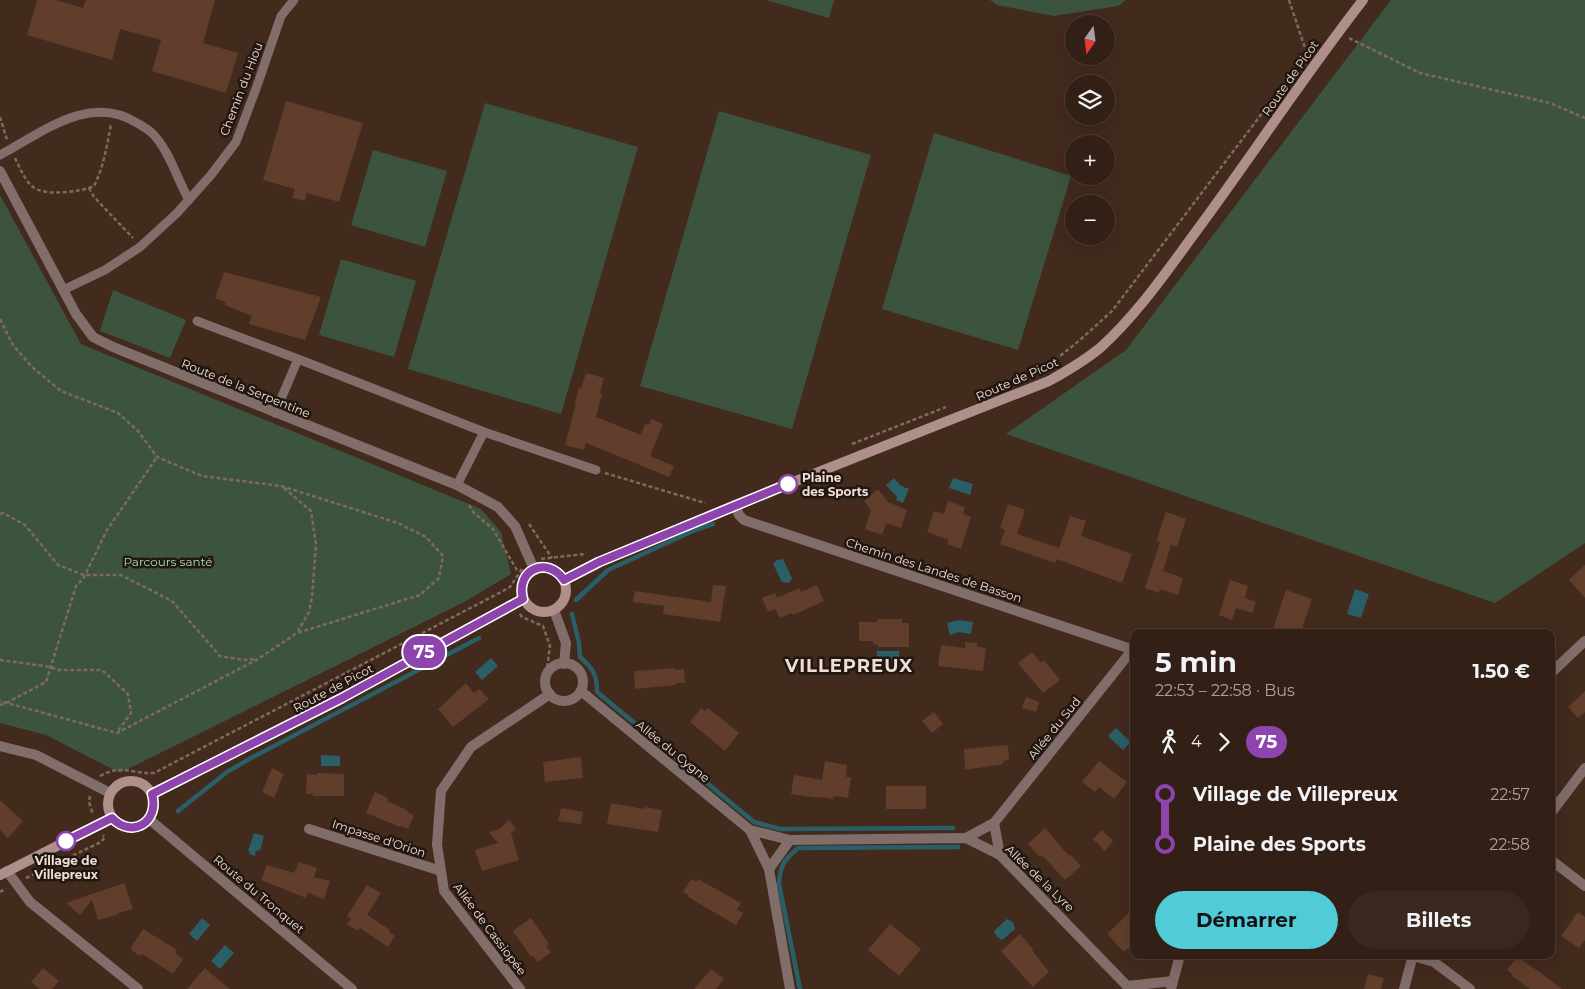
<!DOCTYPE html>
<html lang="fr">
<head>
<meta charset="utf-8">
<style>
	:root { --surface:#322016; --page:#3a281f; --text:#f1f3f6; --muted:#a8a3a1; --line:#4d3e35; --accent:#52cbd8 }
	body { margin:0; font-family:Montserrat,sans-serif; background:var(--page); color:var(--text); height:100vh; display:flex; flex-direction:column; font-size:19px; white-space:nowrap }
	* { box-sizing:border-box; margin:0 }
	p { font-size:16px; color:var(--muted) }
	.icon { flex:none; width:28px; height:28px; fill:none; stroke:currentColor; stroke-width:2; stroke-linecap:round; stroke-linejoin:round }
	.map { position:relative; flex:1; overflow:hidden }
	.details { position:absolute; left:1130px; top:629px; width:425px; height:330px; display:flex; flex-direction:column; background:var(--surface); border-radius:10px; box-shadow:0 5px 20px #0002,0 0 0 1px var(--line) }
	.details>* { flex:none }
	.badge { padding:0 10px; border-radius:16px; font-size:18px; line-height:32px }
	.needle { width:32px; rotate:194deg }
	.controls { position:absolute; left:1065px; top:15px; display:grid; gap:10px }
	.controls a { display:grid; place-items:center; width:50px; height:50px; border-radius:50%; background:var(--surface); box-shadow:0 5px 20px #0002,0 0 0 1px var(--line); font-size:25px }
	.map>.badge { position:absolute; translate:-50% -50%; box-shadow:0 0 0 2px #fff }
	.legs { display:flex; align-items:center; gap:8px; height:55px; padding:0 25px; font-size:16px }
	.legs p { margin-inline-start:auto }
	.headline { display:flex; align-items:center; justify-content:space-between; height:85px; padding:0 25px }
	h1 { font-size:28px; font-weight:700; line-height:38px }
	.button { display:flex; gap:10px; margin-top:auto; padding:10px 25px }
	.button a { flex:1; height:58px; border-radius:30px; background:var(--accent); color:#111; font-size:20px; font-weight:700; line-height:58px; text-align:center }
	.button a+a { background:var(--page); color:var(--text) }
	ul { padding:0 25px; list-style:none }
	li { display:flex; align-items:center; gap:18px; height:50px; font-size:19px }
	li i { display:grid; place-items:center; width:8px; height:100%; margin:0 6px; background:currentColor }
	li i::after { content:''; width:12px; height:12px; margin:-6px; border:4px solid; border-radius:50%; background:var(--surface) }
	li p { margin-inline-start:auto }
	li:first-child i { background:linear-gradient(#0000 50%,currentColor 0) }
	li:last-child i { background:linear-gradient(currentColor 50%,#0000 0) }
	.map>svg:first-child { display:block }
	.green { fill:#3c543e }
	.water { fill:#2a5f67 }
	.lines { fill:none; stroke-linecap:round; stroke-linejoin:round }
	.stream { stroke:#2a5f67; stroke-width:4.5 }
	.building { fill:#603e2b }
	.path { stroke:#7f695e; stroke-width:2.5; stroke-dasharray:4 2.5; stroke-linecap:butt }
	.service { stroke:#816d6a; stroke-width:9 }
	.minor { stroke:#816d6a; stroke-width:10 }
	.tertiary { stroke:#816d6a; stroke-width:10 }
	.secondary { stroke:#ae8f8a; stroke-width:10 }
	.line-1-casing { stroke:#fff; stroke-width:11 }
	.line-1 { stroke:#8e44ad; stroke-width:8 }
	.stop-1-dot { fill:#fff; stroke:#8e44ad; stroke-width:2.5 }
	.labels { text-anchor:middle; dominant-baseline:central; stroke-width:5; stroke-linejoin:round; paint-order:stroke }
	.street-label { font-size:12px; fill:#efded6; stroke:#211610 }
	.stop-label { font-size:12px; font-weight:bold; fill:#efded6; stroke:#211610; text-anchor:start }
	.park-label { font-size:12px; fill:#aadfae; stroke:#211610 }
	.district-label { font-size:18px; font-weight:bold; letter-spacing:1px; fill:#efded6; stroke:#211610 }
</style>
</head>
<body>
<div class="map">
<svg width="1585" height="989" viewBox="0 0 1585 989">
	<rect width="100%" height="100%" fill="#422a1d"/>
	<g class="green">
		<polygon points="766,0 834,0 829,18"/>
		<polygon points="990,0 1126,0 1118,6 1054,16 997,5"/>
		<polygon points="1391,0 1585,0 1585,543 1495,603 1006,434 1126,350"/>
		<polygon points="485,103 638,147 561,414 408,369"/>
		<polygon points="719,111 871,155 792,429 640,386"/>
		<polygon points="934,133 1071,176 1018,350 882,309"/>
		<polygon points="373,150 447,171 425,247 351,225"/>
		<polygon points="0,195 81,344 481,509 501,532 511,574 466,601 120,773 46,735 0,723"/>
		<polygon points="341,259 416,281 394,357 319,335"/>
		<polygon points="113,290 186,320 170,358 100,331"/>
	</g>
	<g class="water">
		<polygon points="894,478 901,486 909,489 903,503 896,500 897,497 886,485"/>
		<polygon points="953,478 973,484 970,495 949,488"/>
		<polygon points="783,559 792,578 790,582 787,583 782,582 773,564 777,560"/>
		<polygon points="1355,589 1369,594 1361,618 1347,614"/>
		<polygon points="958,620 973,622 971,634 959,632 950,635 947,623"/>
		<rect x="877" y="651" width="22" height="11"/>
		<polygon points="491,658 498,666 482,680 475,672"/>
		<polygon points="1116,728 1131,742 1123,750 1108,736"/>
		<polygon points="321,755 340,756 340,766 321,766"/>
		<polygon points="254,833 264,836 260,850 256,851 255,856 249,854 250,851 248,851"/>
		<polygon points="202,918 210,925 197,941 189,934"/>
		<polygon points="1007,919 1013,922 1015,929 1002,940 997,937 994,931"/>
		<polygon points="225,945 234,953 220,969 211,961"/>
	</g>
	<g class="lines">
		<g class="stream">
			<polyline points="576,600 608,570 695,530 713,524"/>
			<path d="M572 614 579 643 580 657C593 669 597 674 597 692L754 822 780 829 953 828"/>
			<polyline points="178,811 227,772 251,758 479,638"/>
			<path d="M800 989 779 884C780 865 784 860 798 848L958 847"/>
		</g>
	</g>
	<g class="building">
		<polygon points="37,0 56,0 83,8 86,0 215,0 203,43 238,53 226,93 152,71 161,40 120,29 112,60 27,35"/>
		<polygon points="286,101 363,123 339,202 307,193 305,201 292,198 295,189 263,180"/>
		<polygon points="224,272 321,297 305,340 249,324 252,316 225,305 226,302 215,298"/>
		<polygon points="586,373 604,378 600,393 602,394 596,417 641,435 645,424 649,425 651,419 663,424 650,456 674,466 669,477 586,443 584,450 565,445 576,403 575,402 579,388 581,389"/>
		<polygon points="878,489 888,502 907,510 901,528 886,523 882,535 865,529 871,510 864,501"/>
		<polygon points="948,501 965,507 963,514 971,517 961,549 947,544 949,540 927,532 934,511 944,514"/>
		<polygon points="1008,504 1025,510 1017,534 1059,548 1070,516 1086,521 1081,536 1132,554 1122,583 1057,559 1055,563 1000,544 1005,530 1000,528"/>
		<polygon points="1166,512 1186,519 1177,547 1171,545 1163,571 1183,578 1178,595 1160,589 1159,593 1145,588 1160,542 1156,541"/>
		<polygon points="1585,565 1585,598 1569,580"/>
		<polygon points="1230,580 1248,586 1245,598 1256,602 1252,613 1236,608 1232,620 1219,615"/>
		<polygon points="713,585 726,586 720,622 663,614 664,606 633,602 635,591 711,602"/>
		<polygon points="817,585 824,601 793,615 792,613 780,618 775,609 768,612 762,598 775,593 777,598 799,588 801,592"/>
		<polygon points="1286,590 1312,599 1301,632 1272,632"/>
		<polygon points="877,619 902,619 902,623 909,623 909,647 878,647 878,645 873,644 873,641 859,641 859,622 877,622"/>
		<polygon points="965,642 977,643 977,647 986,648 983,671 938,666 941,645 965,648"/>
		<polygon points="1032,652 1041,663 1044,660 1060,680 1043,693 1018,663"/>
		<polygon points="675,668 675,670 684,669 685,683 676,683 676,685 635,689 634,671"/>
		<polygon points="466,683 474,693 479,689 489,699 453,727 438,709"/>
		<polygon points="1585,691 1585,712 1578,718 1568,707"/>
		<polygon points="1026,697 1039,702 1036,712 1022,708"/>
		<polygon points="701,708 705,711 708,708 739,733 725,751 690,722"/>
		<polygon points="934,712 943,724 932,733 922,721"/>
		<polygon points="1008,745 1009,760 1003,761 1003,764 965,770 964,749"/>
		<polygon points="581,757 583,778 545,782 543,762"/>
		<polygon points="825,761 847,765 846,777 851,777 848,798 834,796 833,799 819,797 819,798 791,794 794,775 822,780"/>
		<polygon points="1099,761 1127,782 1114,799 1099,787 1095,792 1082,782"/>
		<polygon points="272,768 284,774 274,798 262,792"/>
		<polygon points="317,773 344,774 344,796 313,796 313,794 306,794 307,774 317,775"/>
		<rect x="886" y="786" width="40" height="23"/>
		<polygon points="375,792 388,798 387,801 407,810 407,812 414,815 408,829 401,826 400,827 366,813"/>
		<polygon points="0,800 23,821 8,838 0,830"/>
		<polygon points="611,803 644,809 645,807 662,810 658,832 607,824"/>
		<polygon points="561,808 583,812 581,824 558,821"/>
		<polygon points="509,820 516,829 511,833 519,860 482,871 475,850 498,843 489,832 499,829"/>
		<polygon points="1045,828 1069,856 1071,855 1081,866 1065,880 1042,855 1040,857 1028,844"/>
		<polygon points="1102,830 1113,841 1105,851 1093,839"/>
		<polygon points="299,862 317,868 314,877 330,881 324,899 308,893 306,898 261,880 267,865 294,873"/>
		<polygon points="691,879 697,882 698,879 741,903 737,910 743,913 736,925 688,897 689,895 683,892"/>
		<polygon points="124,883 133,909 118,913 119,914 98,920 92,900 80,915 66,903"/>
		<polygon points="367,885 381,893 367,915 390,930 389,932 395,936 388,947 360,928 358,931 347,924 351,919 347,916"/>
		<polygon points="1134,908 1134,943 1124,952 1107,934"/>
		<polygon points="1578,912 1585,917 1585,940 1579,948 1561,936"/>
		<polygon points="531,918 549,944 546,946 551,952 538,962 533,956 531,957 513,931"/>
		<polygon points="890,924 921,949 899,976 868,950"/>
		<polygon points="143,929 177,950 175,953 183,959 173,974 142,954 140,956 130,949"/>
		<polygon points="1020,934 1033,949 1032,950 1049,972 1033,987 1001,951"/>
		<polygon points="1517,957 1538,971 1562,989 1530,989 1512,976 1513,975 1507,970"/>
		<polygon points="43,968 59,981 52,989 40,989 31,982"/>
		<polygon points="205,968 214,976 230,989 187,989"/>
		<polygon points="711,969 724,979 716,989 694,989"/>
		<polygon points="1368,974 1384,978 1381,989 1364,989"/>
	</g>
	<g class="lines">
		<g class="path">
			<polyline points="1289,0 1307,54"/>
			<polyline points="1349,38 1420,73 1550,103 1585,118"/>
			<polyline points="0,117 7,140"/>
			<path d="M15 158C20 168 24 179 32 186 43 197 81 192 94 186 104 166 107 145 111 124"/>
			<polyline points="89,188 94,197 133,238"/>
			<polyline points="0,319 13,345 32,367 61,391 118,413 138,431 157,457 202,476 281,486 398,523 426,537 443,556 439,578 420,595 297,633 258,659 117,733 0,701"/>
			<polyline points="1045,368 1080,340 1112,311 1282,87"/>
			<polyline points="852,444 946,407"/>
			<polyline points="605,473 705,503"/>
			<polyline points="284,488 311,511 316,544 312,597 309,612 298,631"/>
			<polyline points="469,505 474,513 493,529 518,572"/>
			<polyline points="0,514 3,513 25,525 58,565 84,575 121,575 172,601 220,656 244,660 255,659"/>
			<polyline points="529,524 552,558"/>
			<polyline points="541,559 585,554"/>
			<polyline points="520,614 522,617 543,626 550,646 546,676"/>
			<polyline points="0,660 51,667 57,670 102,670 128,694 131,713 118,731"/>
			<polyline points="0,705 8,702 46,682 76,586 83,579 107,530 157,457"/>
			<path d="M100 776C121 764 133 774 154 773L503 591 510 587 522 569"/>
			<polyline points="90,796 89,802 93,815"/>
			<polyline points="26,878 101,842 105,837 103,835"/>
			<polyline points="0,892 6,889"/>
		</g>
		<g class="service">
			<path d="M0 155C42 133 89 93 137 123 142 126 148 129 153 134 170 152 177 179 189 200"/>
			<polyline points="63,290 105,270 140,247 177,213 211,175 236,142 257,86 281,16 294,0"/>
			<polyline points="197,321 298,359 484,432 596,470"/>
			<polyline points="275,413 298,359"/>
			<polyline points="457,485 484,432"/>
		</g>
		<g class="minor">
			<polyline points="0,171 76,314 93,337 113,347 457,485 498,507 515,526 534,569"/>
			<polyline points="735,505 739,515 744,520 1134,650"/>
			<polyline points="554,610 566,643 564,664"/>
			<circle cx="564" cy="682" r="19"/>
			<polyline points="1551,673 1585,641"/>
			<polyline points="581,691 750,830"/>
			<polyline points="1551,813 1585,768"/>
			<polyline points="994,823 1000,855"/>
			<polyline points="309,829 441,871"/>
			<polyline points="966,838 994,823 1133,649"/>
			<polyline points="1551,860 1585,886"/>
			<polyline points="769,869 790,840"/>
			<polyline points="7,871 30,902 138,989"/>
			<polyline points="1413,956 1434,962 1470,989"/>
			<polyline points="1128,986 1173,981"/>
			<polyline points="520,989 444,891 437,844 441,791 471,747 550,694"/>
			<polyline points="790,989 769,869 750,830 790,840 966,838 1000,855 1130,989"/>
			<polyline points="1171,989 1180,955"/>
			<polyline points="1404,989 1413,955"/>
		</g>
		<g class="tertiary">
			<polyline points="0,746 36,755 110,793"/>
			<polyline points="149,819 352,989"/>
		</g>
		<g class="secondary">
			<circle cx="544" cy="590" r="22"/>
			<path d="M564 580 599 562 735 505 1049 381C1067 371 1084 361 1100 348 1140 312 1171 265 1203 222 1257 148 1307 72 1363 0"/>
			<circle cx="131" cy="804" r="23"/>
			<polyline points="152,794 342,698 437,645 523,599"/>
			<polyline points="0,875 112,818"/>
		</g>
	</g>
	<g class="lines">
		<defs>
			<path id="line-1" d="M66 841 112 818C132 839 160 822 152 794L342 698 523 599C515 570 547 555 564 580L599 562 788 484"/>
		</defs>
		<use href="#line-1" class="line-1-casing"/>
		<use href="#line-1" class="line-1"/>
	</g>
	<g class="stop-1-dot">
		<circle cx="788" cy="484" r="9"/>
		<circle cx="66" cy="841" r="9"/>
	</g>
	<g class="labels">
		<g class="street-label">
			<text transform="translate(1290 78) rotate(-55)">Route de Picot</text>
			<text transform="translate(241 89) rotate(-69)">Chemin du Hiou</text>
			<text transform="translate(1017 379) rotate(-24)">Route de Picot</text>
			<text transform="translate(246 388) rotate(22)">Route de la Serpentine</text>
			<text transform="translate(934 570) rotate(18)">Chemin des Landes de Basson</text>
			<text transform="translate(333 688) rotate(-28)">Route de Picot</text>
			<text transform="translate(1054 728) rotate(-51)">Allée du Sud</text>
			<text transform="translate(673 751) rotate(39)">Allée du Cygne</text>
			<text transform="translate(379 838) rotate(18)">Impasse d'Orion</text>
			<text transform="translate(1040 878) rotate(44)">Allée de la Lyre</text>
			<text transform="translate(259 894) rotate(40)">Route du Tronquet</text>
			<text transform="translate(490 929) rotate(53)">Allée de Cassiopée</text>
		</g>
		<g class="stop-label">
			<text x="802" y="477">Plaine<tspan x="802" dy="14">des Sports</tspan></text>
			<text x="66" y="860" text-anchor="middle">Village de<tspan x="66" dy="14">Villepreux</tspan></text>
		</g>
		<g class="park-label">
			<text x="168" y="561">Parcours santé</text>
		</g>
		<g class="district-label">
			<text x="849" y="666">VILLEPREUX</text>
		</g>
	</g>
</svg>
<div class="controls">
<a><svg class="needle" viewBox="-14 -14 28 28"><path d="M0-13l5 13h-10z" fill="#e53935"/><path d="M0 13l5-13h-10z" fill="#a8a3a1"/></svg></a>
<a><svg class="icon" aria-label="layers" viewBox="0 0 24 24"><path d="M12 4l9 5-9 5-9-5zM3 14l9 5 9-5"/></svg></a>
<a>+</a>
<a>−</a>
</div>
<b class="badge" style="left:424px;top:652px;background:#8e44ad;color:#fff">75</b>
<section class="details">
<div class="headline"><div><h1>5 min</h1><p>22:53 – 22:58 · Bus</p></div><b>1.50 €</b></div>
<div class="legs"><svg class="icon" aria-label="walk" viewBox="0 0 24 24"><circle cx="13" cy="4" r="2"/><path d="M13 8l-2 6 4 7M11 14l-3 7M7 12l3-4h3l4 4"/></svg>4<svg class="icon" aria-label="forward" viewBox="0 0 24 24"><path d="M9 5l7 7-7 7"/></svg><b class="badge" style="background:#8e44ad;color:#fff">75</b></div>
<ul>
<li><i style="color:#8e44ad"></i><b>Village de Villepreux</b><p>22:57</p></li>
<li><i style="color:#8e44ad"></i><b>Plaine des Sports</b><p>22:58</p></li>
</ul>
<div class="button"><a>Démarrer</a><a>Billets</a></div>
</section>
</div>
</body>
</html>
